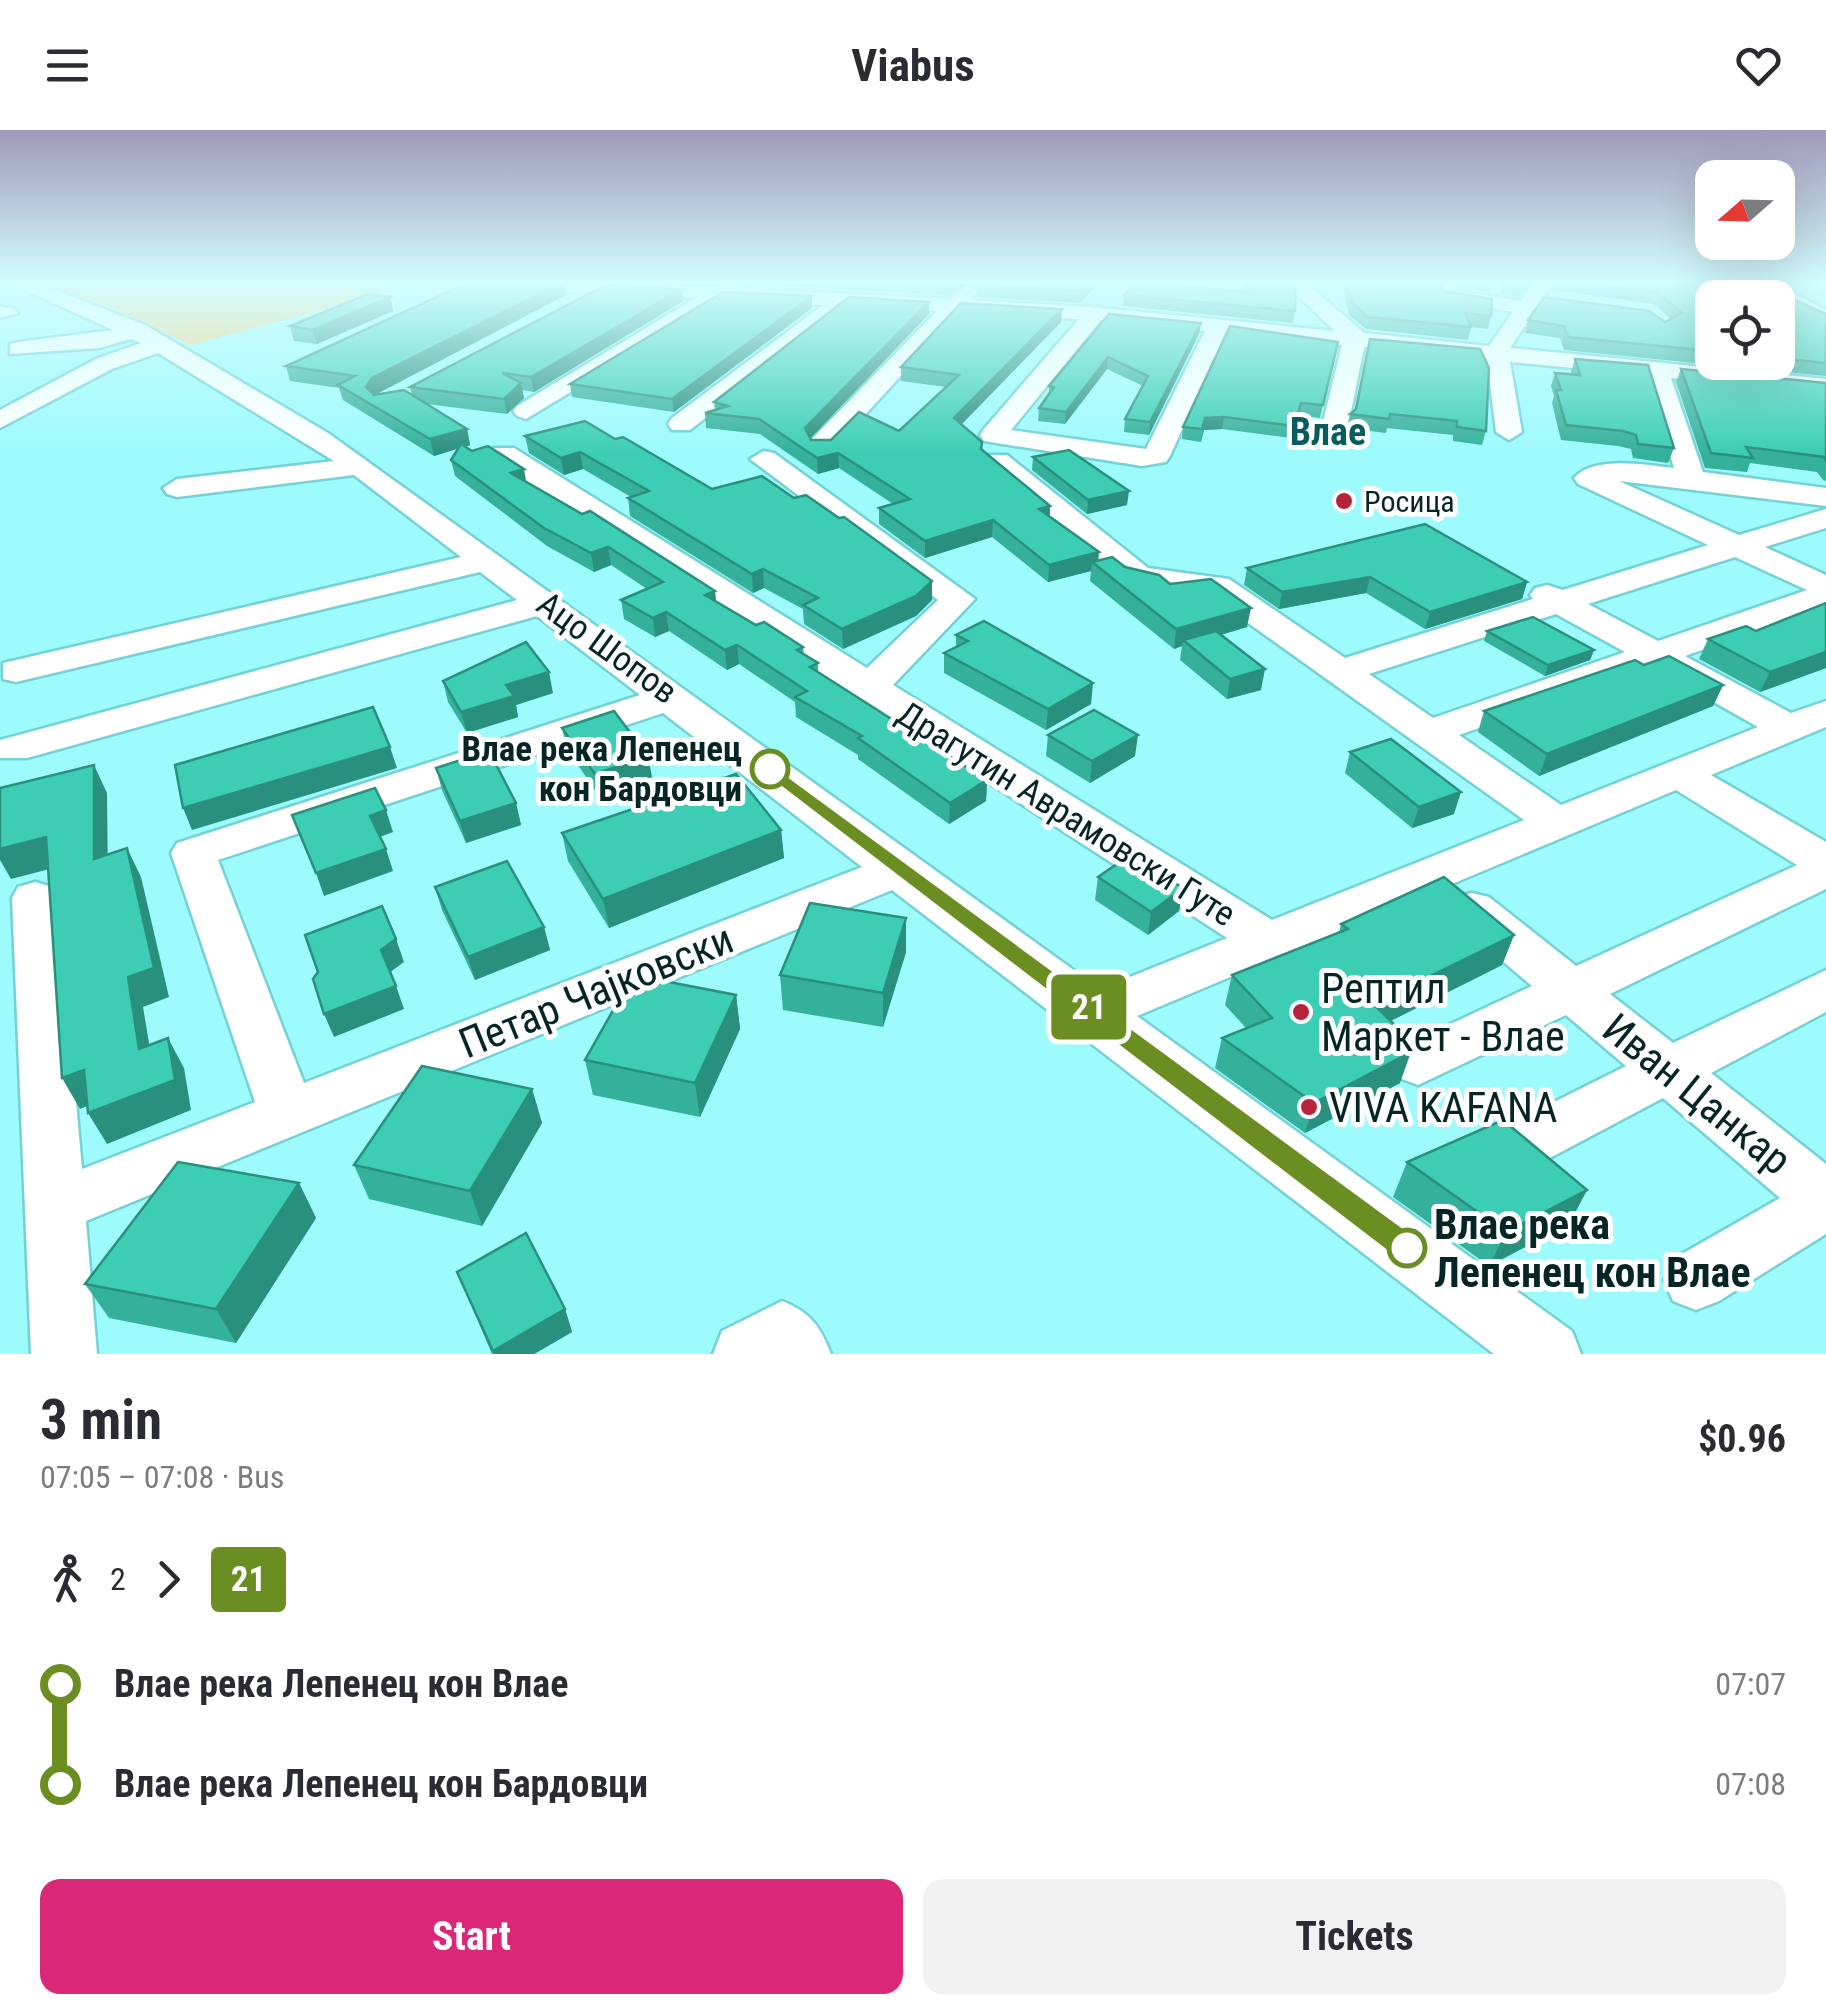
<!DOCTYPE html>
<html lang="en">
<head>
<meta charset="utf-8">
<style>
	:root { --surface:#fff; --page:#f2f2f3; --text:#2b2b33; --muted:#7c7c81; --accent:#db2777 }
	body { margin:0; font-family:"Roboto Condensed",sans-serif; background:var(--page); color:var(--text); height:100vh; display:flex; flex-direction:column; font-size:38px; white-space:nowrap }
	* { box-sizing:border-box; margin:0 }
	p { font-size:32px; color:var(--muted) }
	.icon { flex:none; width:55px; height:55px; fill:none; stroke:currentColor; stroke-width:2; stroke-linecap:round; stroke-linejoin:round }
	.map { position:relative; height:1224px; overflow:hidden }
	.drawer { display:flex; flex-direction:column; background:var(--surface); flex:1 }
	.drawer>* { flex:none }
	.badge { padding:0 20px; border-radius:8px; font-size:35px; line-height:65px }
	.needle { width:65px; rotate:250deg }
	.controls { position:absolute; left:1695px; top:30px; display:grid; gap:20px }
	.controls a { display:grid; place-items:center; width:100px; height:100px; border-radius:20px; background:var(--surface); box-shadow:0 10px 40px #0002; font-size:50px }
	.map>.badge { position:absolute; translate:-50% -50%; box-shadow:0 0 0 5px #fff }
	.legs { display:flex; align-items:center; gap:15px; height:110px; padding:0 40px; font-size:32px }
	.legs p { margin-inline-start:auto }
	.head { display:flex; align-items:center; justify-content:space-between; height:170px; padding:0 40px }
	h1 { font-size:55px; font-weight:700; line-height:75px }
	.primary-button { display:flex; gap:20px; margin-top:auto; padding:20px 40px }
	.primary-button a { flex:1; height:115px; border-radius:20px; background:var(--accent); color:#fff; font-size:40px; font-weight:700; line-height:115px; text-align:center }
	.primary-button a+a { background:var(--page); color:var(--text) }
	ul { padding:0 40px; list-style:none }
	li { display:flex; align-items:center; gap:35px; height:100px; font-size:38px }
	li i { display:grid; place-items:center; width:15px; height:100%; margin:0 12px; background:currentColor }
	li i::after { content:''; width:25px; height:25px; margin:-12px; border:8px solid; border-radius:50%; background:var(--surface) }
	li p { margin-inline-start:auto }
	li:first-child i { background:linear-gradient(#0000 50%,currentColor 0) }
	li:last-child i { background:linear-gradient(currentColor 50%,#0000 0) }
	header { display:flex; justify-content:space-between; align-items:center; height:130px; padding:0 40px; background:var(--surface); font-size:45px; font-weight:700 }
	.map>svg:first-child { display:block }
	.green { fill:#fecb79 }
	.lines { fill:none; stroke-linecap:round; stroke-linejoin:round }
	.minor-casing { stroke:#74d1d4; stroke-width:5 }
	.minor { fill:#fff; fill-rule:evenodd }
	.wall { fill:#34b09b; fill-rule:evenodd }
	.shaded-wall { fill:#2a907e }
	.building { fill:#3ccdb4; stroke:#2a907e; stroke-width:2.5 }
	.line-1 { fill:#6b8e23; stroke:#fff; stroke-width:2.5 }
	.poi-dot { fill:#b6243c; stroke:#fff; stroke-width:4 }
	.stop-1-dot { fill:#fff; stroke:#6b8e23; stroke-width:5 }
	.labels { text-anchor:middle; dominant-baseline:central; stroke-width:10; stroke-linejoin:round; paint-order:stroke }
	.far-poi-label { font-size:30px; fill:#062526; stroke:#fff; text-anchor:start }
	.street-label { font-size:35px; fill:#062526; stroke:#fff }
	.stop-label { font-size:35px; font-weight:bold; fill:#062526; stroke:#fff; text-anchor:end }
	.far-district-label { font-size:38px; font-weight:bold; fill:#085c5e; stroke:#fff }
	.near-poi-label { font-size:42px; fill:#062526; stroke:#fff; text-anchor:start }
	.near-street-label { font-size:42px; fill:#062526; stroke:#fff }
	.near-stop-label { font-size:42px; font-weight:bold; fill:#062526; stroke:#fff; text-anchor:start }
</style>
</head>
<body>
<header><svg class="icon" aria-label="menu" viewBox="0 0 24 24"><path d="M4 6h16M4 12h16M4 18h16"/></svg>Viabus<svg class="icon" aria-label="heart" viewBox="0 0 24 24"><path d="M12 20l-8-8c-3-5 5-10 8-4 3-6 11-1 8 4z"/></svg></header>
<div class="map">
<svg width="1826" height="1224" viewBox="0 0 1826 1224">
	<rect width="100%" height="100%" fill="#9dfafd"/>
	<polygon class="green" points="42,153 373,153 386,163 190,215 110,177"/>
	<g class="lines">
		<defs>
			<g id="minor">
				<path d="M9 153H37L145 195 328 303 1100 859 1227 808 494 330 490 324 494 318H514L867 538 938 470 750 329 764 321 774 323 975 469 893 555 1272 790 1524 690 1209 465 1162 462 1124 452 983 331 987 325H1007L1148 438 1229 449 1345 528 1533 469 1530 465 1535 458 1547 455 1563 460 1708 415 1578 354 1574 348C1594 325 1646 335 1674 338L1646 245 1510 232 1522 302 1509 310 1496 302 1487 229 1364 217 1349 292 1336 300 1323 292 1342 215 1226 203 1170 326 1166 332 1142 336 984 311 980 305 984 299 1079 189 959 182 832 321H812L809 315 812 309 937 181 848 176 690 300H672L668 294 672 288 823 175 723 170 526 289 517 286 513 281 517 276 696 168 517 159 507 153 715 157 732 153 738 158 949 169 967 156 977 162 970 170 1090 177 1335 201 1284 153H1306L1364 203 1489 216 1513 182 1442 170 1433 153H1453L1457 161 1521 171 1533 153H1553L1510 218 1826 249V263L1671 248 1703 342 1826 358V376L1619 351 1739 405 1826 379V398L1765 417 1826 445V476L1685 526 1791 583 1826 571V597L1711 645 1826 712V759L1610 864 1673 913 1826 840V882L1711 943 1826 1034V1104L1719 1171 1696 1180 1673 1171 1664 1150 1673 1129 1780 1068 1663 968 1546 1030 1526 1037 1506 1030 1497 1013 1506 996 1626 936 1566 885 1418 955 1399 948 1391 933 1399 918 1532 856 1455 791 1448 779 1455 767 1472 763 1489 767 1576 836 1797 735 1676 660 1137 886 1572 1201 1581 1224H1494L892 760 86 1091 97 1224H31L12 768 18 757 35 752 52 757 58 768 82 1039 255 972 171 723 177 713 640 565 537 486 27 628H0V610L517 470 480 442 16 552 3 549V533L461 427 354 345 177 367 167 364 163 358 177 349 334 331 158 223 112 239 0 298V280L96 229 141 213 131 209 99 218 10 224V214L18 212 113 200ZM1101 190 1205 201 1146 319 1011 300ZM1735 427 1807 460 1658 511 1588 474ZM1556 484 1625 522 1433 588 1369 544ZM1652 537 1758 597 1561 675 1459 605ZM663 583 862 737 304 953 218 730Z"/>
				<polygon points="1750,153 1775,153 1826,180 1826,194"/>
				<polygon points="0,176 14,179 18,183 0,188"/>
				<path d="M782 1171C810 1182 820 1196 831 1224H713L722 1201Z"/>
			</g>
		</defs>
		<use href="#minor" class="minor-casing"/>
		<use href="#minor" class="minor"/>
	</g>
	<g class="wall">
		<polygon points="737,153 969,153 948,165"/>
		<polygon points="969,153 1099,153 1080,173 978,167 978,160"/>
		<polygon points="1123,153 1185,153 1186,157 1245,161 1242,153 1293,153 1295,181 1293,193 1123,176 1124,165 1129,159"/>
		<polygon points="1342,153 1440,153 1444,161 1491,186 1488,199 1471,197 1468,210 1366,199 1349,185"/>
		<polygon points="1456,153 1492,153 1489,162 1460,158"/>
		<polygon points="1501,153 1530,153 1519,167 1503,164"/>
		<path d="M1555 153H1757L1826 184V246L1564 220 1560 208 1525 203 1528 190 1665 192 1671 189 1654 174 1553 160ZM1712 168H1778V232H1712Z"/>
		<polygon points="682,159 683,171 534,262 522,260 524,268 507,284 426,274 467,299 470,315 465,317 715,461 716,471 756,495 803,517 804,525 818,533 818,542 987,650 986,671 949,694 858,629 858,625 796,587 795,572 739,534 727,540 669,501 655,507 624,489 621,470 647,459 611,435 594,442 547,416 455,346 451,330 458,318 434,326 343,270 339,258 290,251 286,236 566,165 375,265 412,265 410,257"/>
		<polygon points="812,166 812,178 674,282 572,267 570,254"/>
		<polygon points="390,167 393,181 317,214 294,211 290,196"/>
		<polygon points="929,184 810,308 811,310 831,310 899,301 946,257 901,251 901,237 1061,192 961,295 981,319 1050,376 1050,386 1098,430 1125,437 1170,454 1247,497 1221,505 1261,560 1227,569 1180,530 1182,516 1174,519 1090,451 1091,441 1048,452 992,407 925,428 879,394 879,378 893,374 839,338 818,344 760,304 706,298 705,283 715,280 714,272"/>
		<polygon points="1109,184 1199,204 1149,305 1124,302 1125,289 1143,256 1107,239 1065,294 1038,291 1039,278 1049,264 1049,256"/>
		<polygon points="1370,209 1486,301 1482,315 1453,311 1453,305 1387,298 1386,303 1347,298 1350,284 1355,279"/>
		<polygon points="1338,212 1320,288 1299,285 1291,308 1222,299 1204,300 1201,312 1182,309 1183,297"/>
		<polygon points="1575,229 1674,318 1668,333 1633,328 1631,319 1618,316 1561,310 1552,273 1554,266 1551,256 1555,243 1572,244 1571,242"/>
		<polygon points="1681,239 1826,253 1826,351 1823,350 1817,342 1750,333 1747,342 1705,338 1676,252"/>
		<polygon points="525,306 615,309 712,359 794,368 839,388 932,451 932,470 916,486 843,519 804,494 803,479 764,458 753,463 630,386 628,368 631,367 583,339 564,345 529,323"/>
		<polygon points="1033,327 1127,375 1087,384 1032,340"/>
		<polygon points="1247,438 1527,452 1522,469 1425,499 1366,463 1279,479 1244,455"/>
		<polygon points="1826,473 1826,538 1760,562 1699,529 1708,509 1756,501"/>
		<polygon points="1487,501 1594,520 1590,530 1545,546 1484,511"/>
		<polygon points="956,505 1091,574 1046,600 944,543 944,523 956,517"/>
		<polygon points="1644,535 1723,555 1713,576 1539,646 1478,602 1484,581"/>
		<polygon points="443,551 553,563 516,575 518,587 467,603 448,572"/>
		<polygon points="562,598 652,647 599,666 567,619"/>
		<polygon points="1048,605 1135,626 1090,653 1046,626"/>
		<polygon points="1350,622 1454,684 1412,698 1345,643"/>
		<polygon points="436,638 516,673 521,695 466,713 442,660"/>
		<polygon points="781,700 784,728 609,798 568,731 562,703"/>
		<polygon points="1098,747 1183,758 1179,781 1148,805 1095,770"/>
		<polygon points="435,757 544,797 550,820 475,850 442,780"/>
		<polygon points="1341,794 1514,805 1502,835 1391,891 1398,905 1400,953 1305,1003 1215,938 1222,908 1246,898 1225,875 1232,845 1339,803"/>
		<polygon points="906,822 883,897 783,880 780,845"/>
		<polygon points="736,865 740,899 700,987 593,965 585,930"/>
		<polygon points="532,959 542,993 482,1096 369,1069 354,1035"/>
		<polygon points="1407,1032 1587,1060 1569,1094 1489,1136 1393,1067"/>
		<polygon points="299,1053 316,1088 236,1213 109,1188 85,1154"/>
		<polygon points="457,1142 565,1179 572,1202 534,1224 492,1224"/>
	</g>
	<g class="shaded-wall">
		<polygon points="562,153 564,153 566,165 376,264 370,272 366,257 372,248"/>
		<polygon points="950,153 969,153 948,165 948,154"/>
		<polygon points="1089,153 1099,153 1080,173 1081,161"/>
		<polygon points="1524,153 1530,153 1519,167 1522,156"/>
		<polygon points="682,159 683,171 534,262 531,247"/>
		<polygon points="812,166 812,178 674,282 672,269"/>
		<polygon points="390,167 393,181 317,214 313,200"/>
		<polygon points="929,172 929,184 806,313 805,298"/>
		<polygon points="1062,179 1061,192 953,303 954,288"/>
		<polygon points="1201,193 1199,204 1149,305 1150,292"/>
		<polygon points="1108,227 1107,239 1065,294 1066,282"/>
		<polygon points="521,253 524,268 507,284 504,269"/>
		<polygon points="1224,287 1222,299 1204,300 1201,312 1205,288"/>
		<polygon points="467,299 470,315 434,326 430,309"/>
		<polygon points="580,322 583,339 564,345 561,328"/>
		<polygon points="838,323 839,338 818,344 817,328"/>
		<polygon points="524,339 527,356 511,343"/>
		<polygon points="1129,361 1127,375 1087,384 1088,370"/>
		<polygon points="1050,376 1049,393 1039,379"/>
		<polygon points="993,390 992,407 925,428 925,411"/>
		<polygon points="608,417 611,435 594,442 591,423"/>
		<polygon points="1099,422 1098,436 1092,432 1091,441 1048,452 1049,435"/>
		<polygon points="763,439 764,458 753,463 752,444"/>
		<polygon points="1370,447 1366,463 1279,479 1282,462"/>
		<polygon points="932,451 932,470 916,486 843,519 842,499"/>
		<polygon points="1527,452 1522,469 1425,499 1430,482"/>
		<polygon points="715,461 717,480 705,465"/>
		<polygon points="1251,478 1247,497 1189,514 1183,510 1182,516 1174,519 1176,499"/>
		<polygon points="666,482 669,501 655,507 653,488"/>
		<polygon points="737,515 739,534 727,540 725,520"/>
		<polygon points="1594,520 1590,530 1545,546 1548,535"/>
		<polygon points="1826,522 1826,538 1760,562 1770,542"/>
		<polygon points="1265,539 1261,560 1227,569 1230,549"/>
		<polygon points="549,542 553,563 516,575 518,587 467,603 461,582 506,555"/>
		<polygon points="1093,553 1091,574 1046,600 1048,579"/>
		<polygon points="1723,555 1713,576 1539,646 1547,624"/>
		<polygon points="1138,605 1135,626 1090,653 1092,631"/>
		<polygon points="390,617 397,638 192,700 183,678"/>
		<polygon points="648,626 652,647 599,666 595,644"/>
		<polygon points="94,635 107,663 108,757 94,729"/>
		<polygon points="987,650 986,671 949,694 950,673"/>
		<polygon points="1461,662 1454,684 1412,698 1419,677"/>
		<polygon points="516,673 521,695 466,713 460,691"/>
		<polygon points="386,680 393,702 377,708 370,686"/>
		<polygon points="781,700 784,728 609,798 603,769"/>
		<polygon points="46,707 61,736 11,749 0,730 0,719"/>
		<polygon points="127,718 141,747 169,867 143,877 155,949 139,919 128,847"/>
		<polygon points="386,719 393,741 324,766 316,743"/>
		<polygon points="1183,758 1179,781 1148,805 1151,782"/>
		<polygon points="906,788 906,822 883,897 883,863"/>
		<polygon points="544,797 550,820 475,850 468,827"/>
		<polygon points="1514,805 1502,835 1364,904 1373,874"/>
		<polygon points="396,809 404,832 389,843 381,820"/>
		<polygon points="396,856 404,879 334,907 324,884"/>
		<polygon points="736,865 740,899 700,987 695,953"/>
		<polygon points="168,908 184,938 191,980 107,1014 88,983"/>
		<polygon points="1411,922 1400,953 1305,1003 1314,973"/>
		<polygon points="84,940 102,970 80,979 62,948"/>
		<polygon points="532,959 542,993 482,1096 470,1061"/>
		<polygon points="299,1053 316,1088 236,1213 216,1179"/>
		<polygon points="1587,1060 1569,1094 1489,1136 1506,1102"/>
		<polygon points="565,1179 572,1202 534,1224 494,1224 493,1221"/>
	</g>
	<g class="building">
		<polygon points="467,153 562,153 372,248 366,257 374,265 404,260 467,299 430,309 338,255 355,246 286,236"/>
		<polygon points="980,153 1089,153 1081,161 978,155"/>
		<polygon points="1134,153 1185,153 1186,157 1251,162 1247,153 1293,153 1296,156 1295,181 1124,165"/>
		<polygon points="1347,153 1440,153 1444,161 1492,169 1491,186 1465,183 1471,197 1368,187 1352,173"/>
		<polygon points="1586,153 1757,153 1826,184 1826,233 1778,228 1778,168 1712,168 1712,221 1568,207 1564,196 1528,190 1544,167 1649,181 1665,192 1682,183 1658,163"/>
		<polygon points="606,155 682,159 531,247 502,243 521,253 504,269 410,257"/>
		<polygon points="723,162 812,166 672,269 570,254"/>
		<polygon points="368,164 390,167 313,200 290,196"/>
		<polygon points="849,167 929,172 805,298 811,310 831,310 859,282 899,301 959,245 901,237 961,173 1062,179 954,288 982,312 981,319 1050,376 1039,379 1099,422 1049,435 993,390 925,411 879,378 910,369 838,323 817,328 759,289 705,283 728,276 714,272"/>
		<polygon points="1109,184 1201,193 1150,292 1125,289 1148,246 1108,227 1066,282 1039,278 1054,257 1049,256"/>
		<polygon points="1230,196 1338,212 1323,275 1301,273 1294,296 1224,287 1205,288 1202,299 1183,297"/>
		<polygon points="1370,209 1480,219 1489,238 1486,301 1457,297 1457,291 1390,284 1389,289 1350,284 1356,279"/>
		<polygon points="1575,229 1648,235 1674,318 1638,314 1636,305 1623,301 1566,295 1556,260 1561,260 1555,243 1580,245"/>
		<polygon points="1681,239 1826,253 1826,330 1824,327 1746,317 1753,328 1711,323"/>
		<polygon points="585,291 615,309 623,307 712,359 762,346 794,368 806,365 839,388 844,387 932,451 916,466 842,499 803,475 818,468 763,439 752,444 628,368 649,361 580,322 561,328 525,306"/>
		<polygon points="461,314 472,321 488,316 524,339 511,343 582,384 590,381 715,461 705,465 756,495 764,492 803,517 797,520 818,533 810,537 987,650 950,673 858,608 862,606 795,567 807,561 737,515 725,520 666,482 653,488 621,470 663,452 608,417 591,423 544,398 451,330"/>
		<polygon points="1069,320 1129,361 1088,370 1033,327"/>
		<polygon points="1425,394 1527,452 1430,482 1370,447 1282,462 1247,438"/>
		<polygon points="1112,427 1125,437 1159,445 1170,454 1211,449 1251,478 1176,499 1092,432"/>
		<polygon points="1826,473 1826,522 1770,542 1708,509 1746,496 1756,501"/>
		<polygon points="1533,487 1594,520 1548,535 1487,501"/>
		<polygon points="984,491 1093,553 1048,579 944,523 968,511 956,505"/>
		<polygon points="1216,501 1265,539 1230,549 1183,510"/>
		<polygon points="526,512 549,542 506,555 514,566 461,582 443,551"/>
		<polygon points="1669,526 1723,555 1547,624 1484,581 1635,530 1644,535"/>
		<polygon points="373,577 390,617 183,678 175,635"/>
		<polygon points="1094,580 1138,605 1092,631 1048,605"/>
		<polygon points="614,581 648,626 595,644 562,598"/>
		<polygon points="1391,609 1461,662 1419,677 1350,622"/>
		<polygon points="489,621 516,673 460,691 436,638"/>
		<polygon points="94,635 94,729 127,718 154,838 128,847 139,919 168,908 175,950 88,983 84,940 62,948 46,707 0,719 0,658"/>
		<polygon points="736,644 781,700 603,769 562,703"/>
		<polygon points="375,658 386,680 370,686 386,719 316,743 292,685"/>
		<polygon points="1130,725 1183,758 1151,782 1098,747"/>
		<polygon points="507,731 544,797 468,827 435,757"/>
		<polygon points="1444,747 1514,805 1373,874 1399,899 1398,905 1411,922 1314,973 1222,908 1272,888 1232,845 1348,799 1341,794"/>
		<polygon points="810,773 906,788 883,863 780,845"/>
		<polygon points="382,776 396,809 381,820 396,856 324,884 313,849 318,842 305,805"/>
		<polygon points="633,845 736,865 695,953 585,930"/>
		<polygon points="422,936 532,959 470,1061 354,1035"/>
		<polygon points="1503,990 1587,1060 1506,1102 1407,1032"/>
		<polygon points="178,1032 299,1053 216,1179 85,1154"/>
		<polygon points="526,1103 565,1179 493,1221 457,1142"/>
	</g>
	<linearGradient id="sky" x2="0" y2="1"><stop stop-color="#a099ba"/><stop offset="0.47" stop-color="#d3fdfe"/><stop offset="1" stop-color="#d3fdfe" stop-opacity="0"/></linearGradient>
	<rect width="1826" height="324" fill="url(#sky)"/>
	<polygon class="line-1" points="770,633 1417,1108 1422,1118 1417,1128 1407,1132 1396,1128 763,643 763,635"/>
	<g class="poi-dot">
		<circle cx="1344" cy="371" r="10"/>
		<circle cx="1301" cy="882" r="10"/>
		<circle cx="1309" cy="977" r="10"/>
	</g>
	<g class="stop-1-dot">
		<circle cx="770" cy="639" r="18"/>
		<circle cx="1407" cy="1118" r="18"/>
	</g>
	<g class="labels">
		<g class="far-poi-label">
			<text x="1364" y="371">Росица</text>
		</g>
		<g class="street-label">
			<text transform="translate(607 518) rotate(36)">Ацо Шопов</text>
			<text transform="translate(1066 684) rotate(32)">Драгутин Аврамовски Гуте</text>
		</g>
		<g class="stop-label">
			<text x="742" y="619">Влае река Лепенец<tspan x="742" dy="40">кон Бардовци</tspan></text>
		</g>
		<g class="far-district-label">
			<text x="1328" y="302">Влае</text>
		</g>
		<g class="near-poi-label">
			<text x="1321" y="858">Рептил<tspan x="1321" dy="48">Маркет - Влае</tspan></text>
			<text x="1329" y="977">VIVA KAFANA</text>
		</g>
		<g class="near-street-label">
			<text transform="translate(596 861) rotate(-22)">Петар Чајковски</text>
			<text transform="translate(1697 964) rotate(39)">Иван Цанкар</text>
		</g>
		<g class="near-stop-label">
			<text x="1434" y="1094">Влае река<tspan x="1434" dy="48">Лепенец кон Влае</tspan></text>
		</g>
	</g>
</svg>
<div class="controls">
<a><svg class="needle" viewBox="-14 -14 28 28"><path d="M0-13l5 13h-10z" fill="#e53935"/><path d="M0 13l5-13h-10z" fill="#7c7c81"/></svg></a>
<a><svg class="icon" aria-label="locate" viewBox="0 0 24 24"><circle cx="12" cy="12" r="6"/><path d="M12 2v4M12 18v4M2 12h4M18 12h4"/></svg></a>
</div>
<b class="badge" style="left:1089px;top:877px;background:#6b8e23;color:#fff">21</b>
</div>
<section class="drawer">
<div class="head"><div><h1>3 min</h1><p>07:05 – 07:08 · Bus</p></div><b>$0.96</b></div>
<div class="legs"><svg class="icon" aria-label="walk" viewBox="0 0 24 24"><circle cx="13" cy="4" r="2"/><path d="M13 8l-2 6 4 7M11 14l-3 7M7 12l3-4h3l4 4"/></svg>2<svg class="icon" aria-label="forward" viewBox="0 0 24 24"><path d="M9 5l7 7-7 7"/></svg><b class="badge" style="background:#6b8e23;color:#fff">21</b></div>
<ul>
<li><i style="color:#6b8e23"></i><b>Влае река Лепенец кон Влае</b><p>07:07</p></li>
<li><i style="color:#6b8e23"></i><b>Влае река Лепенец кон Бардовци</b><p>07:08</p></li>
</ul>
<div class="primary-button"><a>Start</a><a>Tickets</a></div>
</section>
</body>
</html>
